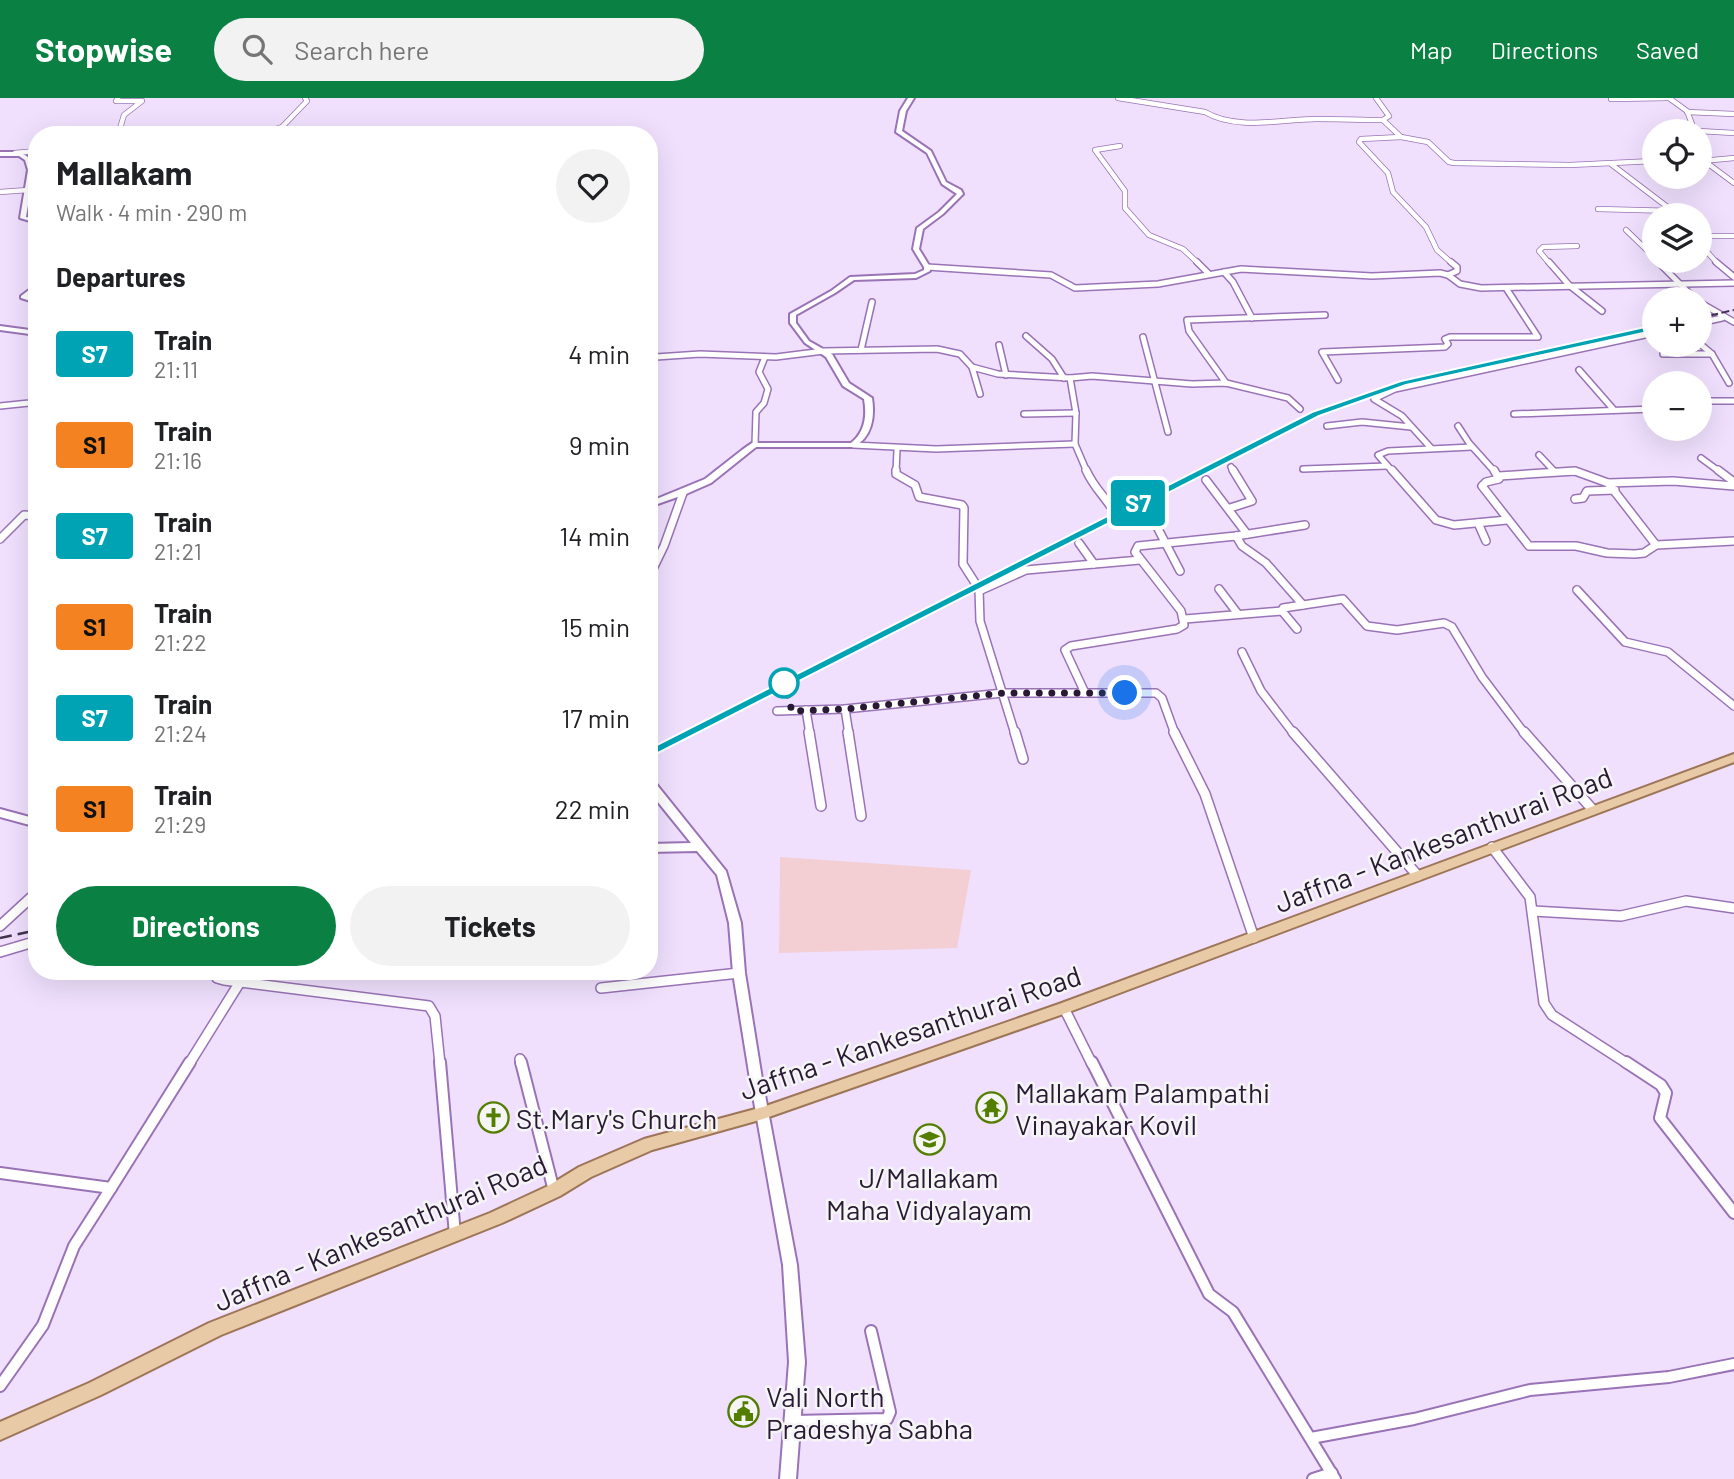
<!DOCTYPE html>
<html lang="en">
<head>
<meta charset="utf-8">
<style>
	:root { --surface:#fff; --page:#f2f2f2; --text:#202124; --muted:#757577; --accent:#0b8043 }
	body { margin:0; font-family:Barlow,sans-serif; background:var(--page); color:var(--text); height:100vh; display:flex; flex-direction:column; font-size:26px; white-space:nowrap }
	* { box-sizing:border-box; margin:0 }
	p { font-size:23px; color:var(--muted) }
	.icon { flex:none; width:38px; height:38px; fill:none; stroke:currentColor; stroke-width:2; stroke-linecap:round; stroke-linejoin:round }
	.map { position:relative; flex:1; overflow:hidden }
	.details { position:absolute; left:28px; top:28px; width:630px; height:854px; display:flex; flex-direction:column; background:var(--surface); border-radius:28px; box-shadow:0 7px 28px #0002 }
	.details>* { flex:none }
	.badge { padding:0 14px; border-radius:5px; font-size:24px; line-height:46px }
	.fabs { position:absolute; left:1642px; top:21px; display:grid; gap:14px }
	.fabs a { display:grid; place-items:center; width:70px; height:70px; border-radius:50%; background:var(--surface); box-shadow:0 7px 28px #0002; font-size:35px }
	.you { position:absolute; width:35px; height:35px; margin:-18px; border:5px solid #fff; border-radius:50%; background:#1a73e8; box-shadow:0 0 0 10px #1a73e833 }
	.map>.badge { position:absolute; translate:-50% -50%; box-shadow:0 0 0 4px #fff }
	h2 { padding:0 28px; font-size:26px; line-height:63px }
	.round { display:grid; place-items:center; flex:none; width:74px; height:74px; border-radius:37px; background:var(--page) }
	.head { display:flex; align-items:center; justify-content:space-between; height:119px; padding:0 28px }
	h1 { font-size:33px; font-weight:700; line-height:52px }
	.action { display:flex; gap:14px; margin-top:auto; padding:14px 28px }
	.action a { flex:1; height:80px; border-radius:42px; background:var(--accent); color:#fff; font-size:28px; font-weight:700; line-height:80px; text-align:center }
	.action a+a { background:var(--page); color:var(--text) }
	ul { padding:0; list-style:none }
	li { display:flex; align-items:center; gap:21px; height:91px; padding:0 28px }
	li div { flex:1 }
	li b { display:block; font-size:26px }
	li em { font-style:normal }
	li .badge { min-width:77px; font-weight:700; text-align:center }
	header { display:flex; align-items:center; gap:42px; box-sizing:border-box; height:98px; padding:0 35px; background:var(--accent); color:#fff }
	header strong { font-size:33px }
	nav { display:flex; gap:38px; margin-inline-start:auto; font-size:24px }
	.search { width:490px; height:63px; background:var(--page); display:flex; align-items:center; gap:18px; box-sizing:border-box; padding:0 24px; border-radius:38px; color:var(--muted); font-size:26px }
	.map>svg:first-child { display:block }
	.green { fill:#f3ced3 }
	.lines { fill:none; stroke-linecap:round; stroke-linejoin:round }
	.street-far4-casing { stroke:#9973b6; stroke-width:6 }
	.street-far3-casing { stroke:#9973b6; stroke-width:8 }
	.street-far2-casing { stroke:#9973b6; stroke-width:10 }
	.street-far1-casing { stroke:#9973b6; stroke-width:12 }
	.street-casing { stroke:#9973b6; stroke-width:14 }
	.secondary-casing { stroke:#9973b6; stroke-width:4 }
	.primary-casing { stroke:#9d7557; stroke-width:4 }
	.street-far4 { stroke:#fff; stroke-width:4.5 }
	.street-far3 { stroke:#fff; stroke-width:5 }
	.street-far2 { stroke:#fff; stroke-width:7 }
	.street-far1 { stroke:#fff; stroke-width:9 }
	.street { stroke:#fff; stroke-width:10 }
	.secondary { fill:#fff; fill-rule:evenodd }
	.primary { fill:#e9caa6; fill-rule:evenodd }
	.rail-far1 { stroke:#43334f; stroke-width:2; stroke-dasharray:8 3.5; stroke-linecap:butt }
	.rail { stroke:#43334f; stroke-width:2.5; stroke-dasharray:12 6; stroke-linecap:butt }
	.line { fill:#00a3b4; stroke:#fff; stroke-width:2 }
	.walk { stroke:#291934; stroke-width:7; stroke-dasharray:0 12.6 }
	.stop-dot { fill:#fff; stroke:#00a3b4; stroke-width:3.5 }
	.labels { text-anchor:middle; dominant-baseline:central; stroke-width:5; stroke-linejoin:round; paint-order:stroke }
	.near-street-label { font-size:28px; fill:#291934; stroke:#f5f5f5 }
	.near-poi-label { font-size:28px; fill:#291934; stroke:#f5f5f5; text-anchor:start }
</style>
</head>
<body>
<header>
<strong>Stopwise</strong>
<div class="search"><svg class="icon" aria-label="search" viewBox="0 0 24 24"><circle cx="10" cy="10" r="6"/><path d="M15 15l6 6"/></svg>Search here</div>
<nav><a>Map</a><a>Directions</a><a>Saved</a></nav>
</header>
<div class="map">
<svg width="1734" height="1381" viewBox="0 0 1734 1381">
	<rect width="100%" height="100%" fill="#f0e0fe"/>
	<polygon class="green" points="780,759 971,772 957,850 779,855"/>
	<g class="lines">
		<defs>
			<g id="street-far4">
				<polyline points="118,0 116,3 142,3 124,17 118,37"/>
				<path d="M1118 0 1205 14C1237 33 1282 21 1317 21 1339 21 1361 22 1383 22L1401 39 1428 44 1449 64 1454 65 1570 67 1654 63"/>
				<polyline points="1376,0 1389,18 1383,22"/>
				<polyline points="1669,0 1687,13 1692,26 1678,29 1675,33"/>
				<polyline points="1611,1 1669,0"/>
				<polyline points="1687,14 1734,16"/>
				<polyline points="1699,33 1734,35"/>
				<polyline points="258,37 282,29 307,3 305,0"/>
				<polyline points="1401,39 1361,41 1359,44 1388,75 1393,94 1426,129 1437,152 1453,166"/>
				<polyline points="1120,48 1095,52 1125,93 1125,110 1149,137 1183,151 1199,166"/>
				<polyline points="15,55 37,53"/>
				<polyline points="1699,59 1734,85"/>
				<polyline points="1702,63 1734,60"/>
				<polyline points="1611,66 1678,117"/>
				<polyline points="0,94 28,92"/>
				<polyline points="1598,111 1674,113"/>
				<polyline points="1626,132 1654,159"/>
				<polyline points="1699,138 1734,138"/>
				<polyline points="1699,145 1718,166"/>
				<polyline points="1657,163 1660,166"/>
				<polyline points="1550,166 1539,153 1543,149 1577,148"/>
			</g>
			<g id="street-far3">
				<polyline points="1197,164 1209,176"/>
				<polyline points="1549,164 1569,187 1602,213"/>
				<polyline points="1658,164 1695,201"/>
				<polyline points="1716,164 1734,179"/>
				<polyline points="927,169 1051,177 1075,190 1158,186 1241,171 1372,178 1440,175 1448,177 1460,186 1481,190 1734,185"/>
				<polyline points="1224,174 1233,184 1252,220"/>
				<polyline points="1448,177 1457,173 1457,169 1451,164"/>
				<polyline points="1699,204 1734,224"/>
				<polyline points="1699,225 1722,220"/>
				<polyline points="1026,238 1052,261 1064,280"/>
				<polyline points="1143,239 1168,334"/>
				<polyline points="1699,245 1712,256 1729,285"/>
				<polyline points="999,247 1006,277"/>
				<polyline points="649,251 651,257 656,259 700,256 776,259 824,253 937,251 960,256 972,269 998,276 1070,280 1092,278 1192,286 1226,285 1288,300 1300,311"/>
				<polyline points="861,252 872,204"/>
				<polyline points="1663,256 1712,256"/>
				<polyline points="972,269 980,296"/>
				<polyline points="1579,272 1614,312"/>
				<polyline points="1070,280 1076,315 1075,346 1087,374"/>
				<polyline points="1338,282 1322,254 1445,249 1448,246 1445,241 1450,239 1538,239 1506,190"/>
				<polyline points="1226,285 1189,233 1187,222 1325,217"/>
				<polyline points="1699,303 1734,303"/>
				<polyline points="0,308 29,305 37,301"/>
				<polyline points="1024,316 1076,315"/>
				<polyline points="1514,316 1654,311"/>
				<polyline points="1327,328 1362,324 1411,329"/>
				<polyline points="1458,328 1469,345 1495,374"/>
				<polyline points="755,347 756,314 764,305 768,291 759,274 765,259"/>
				<polyline points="853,347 936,351 1075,346"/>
				<polyline points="1431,350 1402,318 1374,301 1395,291 1654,235"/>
				<polyline points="1539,357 1555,374"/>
				<polyline points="1701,360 1720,374"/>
				<polyline points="1231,369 1234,374"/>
				<polyline points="1303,371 1387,368"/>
				<polyline points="896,374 897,352"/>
				<polyline points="1393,374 1378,357 1388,353 1472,349"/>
				<polyline points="1561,374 1578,374"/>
			</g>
			<g id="street-far2">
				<polyline points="896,372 896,376 915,387 919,399 962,407 964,410 963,466 979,491 980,523 1015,636"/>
				<path d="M1086 372C1094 390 1103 396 1113 412"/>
				<polyline points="1392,372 1436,422 1454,427 1507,422"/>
				<polyline points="1494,372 1499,381 1486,384 1482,388 1529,448 1576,448 1607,455 1635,456 1644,455 1656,447 1734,443"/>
				<polyline points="1718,372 1734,384"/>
				<polyline points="1499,378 1575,373 1608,385 1656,447"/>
				<polyline points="1206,382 1247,436"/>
				<polyline points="1608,385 1673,383 1734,388"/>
				<polyline points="1575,401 1583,400 1587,393 1615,392"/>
				<polyline points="1230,410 1252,403 1233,372"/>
				<polyline points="1155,425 1180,473"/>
				<polyline points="1478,425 1486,443"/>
				<polyline points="1236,438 1242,448 1266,465 1303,507 1283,510 1282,513 1297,531"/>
				<polyline points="0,441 24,417 37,418"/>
				<polyline points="1079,445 1094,466"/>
				<polyline points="649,479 664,448 683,395"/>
				<polyline points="1219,491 1238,516"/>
				<polyline points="1577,492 1625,544 1668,554 1734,608"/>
				<polyline points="979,493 1026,472 1140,462"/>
				<polyline points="1303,507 1343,501 1367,528 1397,532 1444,525 1452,529 1482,579 1525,636"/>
				<polyline points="1185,521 1282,513"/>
				<polyline points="1242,554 1261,593 1294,636"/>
				<polyline points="1085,595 1065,552 1071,548 1177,531 1184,527 1181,513 1135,454 1138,448 1236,438 1305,427"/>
				<polyline points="845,611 849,636"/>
				<polyline points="806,612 810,636"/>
				<polyline points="777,613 845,611 1003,595 1156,595 1162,600 1175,636"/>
			</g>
			<g id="street-far1">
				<polyline points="809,634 821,708"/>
				<polyline points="848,634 861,718"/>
				<polyline points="1015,634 1023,661"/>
				<polyline points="1174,634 1205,696 1254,840"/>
				<polyline points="1293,634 1418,778"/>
				<polyline points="1524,634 1593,712"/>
				<polyline points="1492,749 1530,799 1544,905 1552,917 1628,966"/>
				<polyline points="1533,813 1621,818 1686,803 1734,810"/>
				<polyline points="0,828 37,794"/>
				<polyline points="0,854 37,843"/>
				<polyline points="216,873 217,880 224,882 429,908 435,918 440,966"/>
				<polyline points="601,890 739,875"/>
				<polyline points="1064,910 1092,966"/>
				<polyline points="520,961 521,966"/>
				<polyline points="189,966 240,884"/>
			</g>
			<g id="street">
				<polyline points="440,964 455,1137"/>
				<polyline points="521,964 554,1093"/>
				<polyline points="1092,964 1209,1196 1233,1214 1335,1381"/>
				<polyline points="1626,964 1661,987 1666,995 1660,1020 1734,1115"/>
				<polyline points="0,1075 111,1090 74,1148 43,1227 0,1288"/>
				<polyline points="111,1090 190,964"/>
				<polyline points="793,1323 887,1321 890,1314 871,1233"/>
				<polyline points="1311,1340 1414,1321 1530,1292 1669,1279 1734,1266"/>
				<polyline points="1313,1381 1332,1375"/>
			</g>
			<g id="secondary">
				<path d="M908 0H914L906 13 902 33 931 53 946 84 961 92 963 96 943 116 923 131 919 151 930 169V173L916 180 854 182 835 195 796 217V225L809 243 832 256 849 285 872 300C875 319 872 340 853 349H756L711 385 686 396 649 409V404L705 381 742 352 752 345H851C865 334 867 318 864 301L843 288 826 259 805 245 790 225V216L831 193 850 179 915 176 924 172V169L913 151 917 130 939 114 957 96 942 86 927 55 896 34 900 13Z"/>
				<polygon points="0,54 20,54 31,61 34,72 26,119 37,121 37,125 20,120 28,72 25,62 19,58 0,58"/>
				<polygon points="37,186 37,191 28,198 37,201 37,205 21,200 21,198"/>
				<polygon points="0,228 37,233 37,237 0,232"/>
				<polygon points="649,682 653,682 726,773 741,825 745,875 762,981 797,1167 805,1264 796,1381 780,1381 789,1264 783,1167 750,981 733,875 729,825 717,777 697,753 649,754 649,746 691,745 649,693"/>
				<polygon points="0,711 37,721 37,729 0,719"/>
			</g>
			<polygon id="primary" points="1734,656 1734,664 1069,914 763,1021 652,1052 591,1079 560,1098 502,1125 221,1237 101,1297 0,1342 0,1324 89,1285 209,1225 490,1115 548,1088 579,1069 644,1041 763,1009 1059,906"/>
		</defs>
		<use href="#street-far4" class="street-far4-casing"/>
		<use href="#street-far3" class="street-far3-casing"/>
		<use href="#street-far2" class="street-far2-casing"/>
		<use href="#street-far1" class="street-far1-casing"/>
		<use href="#street" class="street-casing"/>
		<use href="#secondary" class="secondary-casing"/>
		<use href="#primary" class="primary-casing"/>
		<use href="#street-far4" class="street-far4"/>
		<use href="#street-far3" class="street-far3"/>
		<use href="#street-far2" class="street-far2"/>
		<use href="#street-far1" class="street-far1"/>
		<use href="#street" class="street"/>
		<use href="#secondary" class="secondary"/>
		<use href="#primary" class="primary"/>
		<g class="rail-far1">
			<polyline points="1699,220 1734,212"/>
			<polyline points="1201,374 1315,316 1404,285 1654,230"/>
		</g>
		<g class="rail">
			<polyline points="649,654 1204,372"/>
			<polyline points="0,840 37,832"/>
		</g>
	</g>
	<polygon class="line" points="1654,227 1658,230 1657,232 1406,287 1319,318 654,657 645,657 643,654 1312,314 1401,283"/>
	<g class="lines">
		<polyline class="walk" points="784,585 792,613 845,611 1003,595 1125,595"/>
	</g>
	<defs>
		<symbol id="temple-ring" viewBox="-11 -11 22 22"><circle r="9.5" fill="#f5f5f5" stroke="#547e00" stroke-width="1.5"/><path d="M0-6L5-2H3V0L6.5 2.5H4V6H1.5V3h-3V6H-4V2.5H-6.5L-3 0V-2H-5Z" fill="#547e00"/></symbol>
		<symbol id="church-ring" viewBox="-11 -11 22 22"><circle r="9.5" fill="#f5f5f5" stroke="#547e00" stroke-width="1.5"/><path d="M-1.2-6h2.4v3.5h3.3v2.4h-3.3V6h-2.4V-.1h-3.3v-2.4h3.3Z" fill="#547e00"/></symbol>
		<symbol id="school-ring" viewBox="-11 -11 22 22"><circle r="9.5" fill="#f5f5f5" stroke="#547e00" stroke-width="1.5"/><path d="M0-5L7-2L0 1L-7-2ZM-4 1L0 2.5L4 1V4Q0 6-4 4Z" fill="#547e00"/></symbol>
		<symbol id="civic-ring" viewBox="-11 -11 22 22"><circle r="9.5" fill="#f5f5f5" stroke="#547e00" stroke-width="1.5"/><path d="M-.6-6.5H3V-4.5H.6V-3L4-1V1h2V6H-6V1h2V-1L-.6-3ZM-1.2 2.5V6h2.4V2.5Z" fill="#547e00"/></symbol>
	</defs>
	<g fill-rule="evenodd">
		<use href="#temple-ring" x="974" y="992" width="35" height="35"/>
		<use href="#church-ring" x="476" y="1002" width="35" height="35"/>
		<use href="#school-ring" x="912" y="1024" width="35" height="35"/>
		<use href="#civic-ring" x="726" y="1296" width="35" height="35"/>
	</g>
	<circle class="stop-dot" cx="784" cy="585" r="14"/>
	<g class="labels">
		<g class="near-street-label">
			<text transform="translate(1443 741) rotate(-21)">Jaffna - Kankesanthurai Road</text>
			<text transform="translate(910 934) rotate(-19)">Jaffna - Kankesanthurai Road</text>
			<text transform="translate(380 1134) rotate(-23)">Jaffna - Kankesanthurai Road</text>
		</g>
		<g class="near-poi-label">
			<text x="1015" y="994">Mallakam Palampathi<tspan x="1015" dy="32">Vinayakar Kovil</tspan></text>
			<text x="516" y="1020">St.Mary's Church</text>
			<text x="929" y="1079" text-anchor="middle">J/Mallakam<tspan x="929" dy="32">Maha Vidyalayam</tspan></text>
			<text x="766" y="1298">Vali North<tspan x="766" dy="32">Pradeshya Sabha</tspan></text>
		</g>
	</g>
</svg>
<div class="fabs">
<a><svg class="icon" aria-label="locate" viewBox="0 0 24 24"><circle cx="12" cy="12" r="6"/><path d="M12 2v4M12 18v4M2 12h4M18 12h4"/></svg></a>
<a><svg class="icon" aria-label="layers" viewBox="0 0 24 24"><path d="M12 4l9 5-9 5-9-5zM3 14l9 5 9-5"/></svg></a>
<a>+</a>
<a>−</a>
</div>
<div class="you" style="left:1125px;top:595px"></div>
<b class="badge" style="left:1138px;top:405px;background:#00a3b4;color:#fff">S7</b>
<section class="details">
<div class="head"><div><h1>Mallakam</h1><p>Walk · 4 min · 290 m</p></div><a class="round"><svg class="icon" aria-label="heart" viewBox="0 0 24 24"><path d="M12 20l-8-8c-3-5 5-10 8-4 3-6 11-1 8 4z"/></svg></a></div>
<h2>Departures</h2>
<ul>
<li><span class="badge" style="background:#00a3b4;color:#fff">S7</span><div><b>Train</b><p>21:11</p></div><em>4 min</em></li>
<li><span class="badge" style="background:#f58220;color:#111">S1</span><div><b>Train</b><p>21:16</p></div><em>9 min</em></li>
<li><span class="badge" style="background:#00a3b4;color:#fff">S7</span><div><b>Train</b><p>21:21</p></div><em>14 min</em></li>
<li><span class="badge" style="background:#f58220;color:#111">S1</span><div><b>Train</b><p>21:22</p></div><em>15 min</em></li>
<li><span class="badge" style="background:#00a3b4;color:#fff">S7</span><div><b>Train</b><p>21:24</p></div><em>17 min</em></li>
<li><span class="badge" style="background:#f58220;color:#111">S1</span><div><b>Train</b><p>21:29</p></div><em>22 min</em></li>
</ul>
<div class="action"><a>Directions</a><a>Tickets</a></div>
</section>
</div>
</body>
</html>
